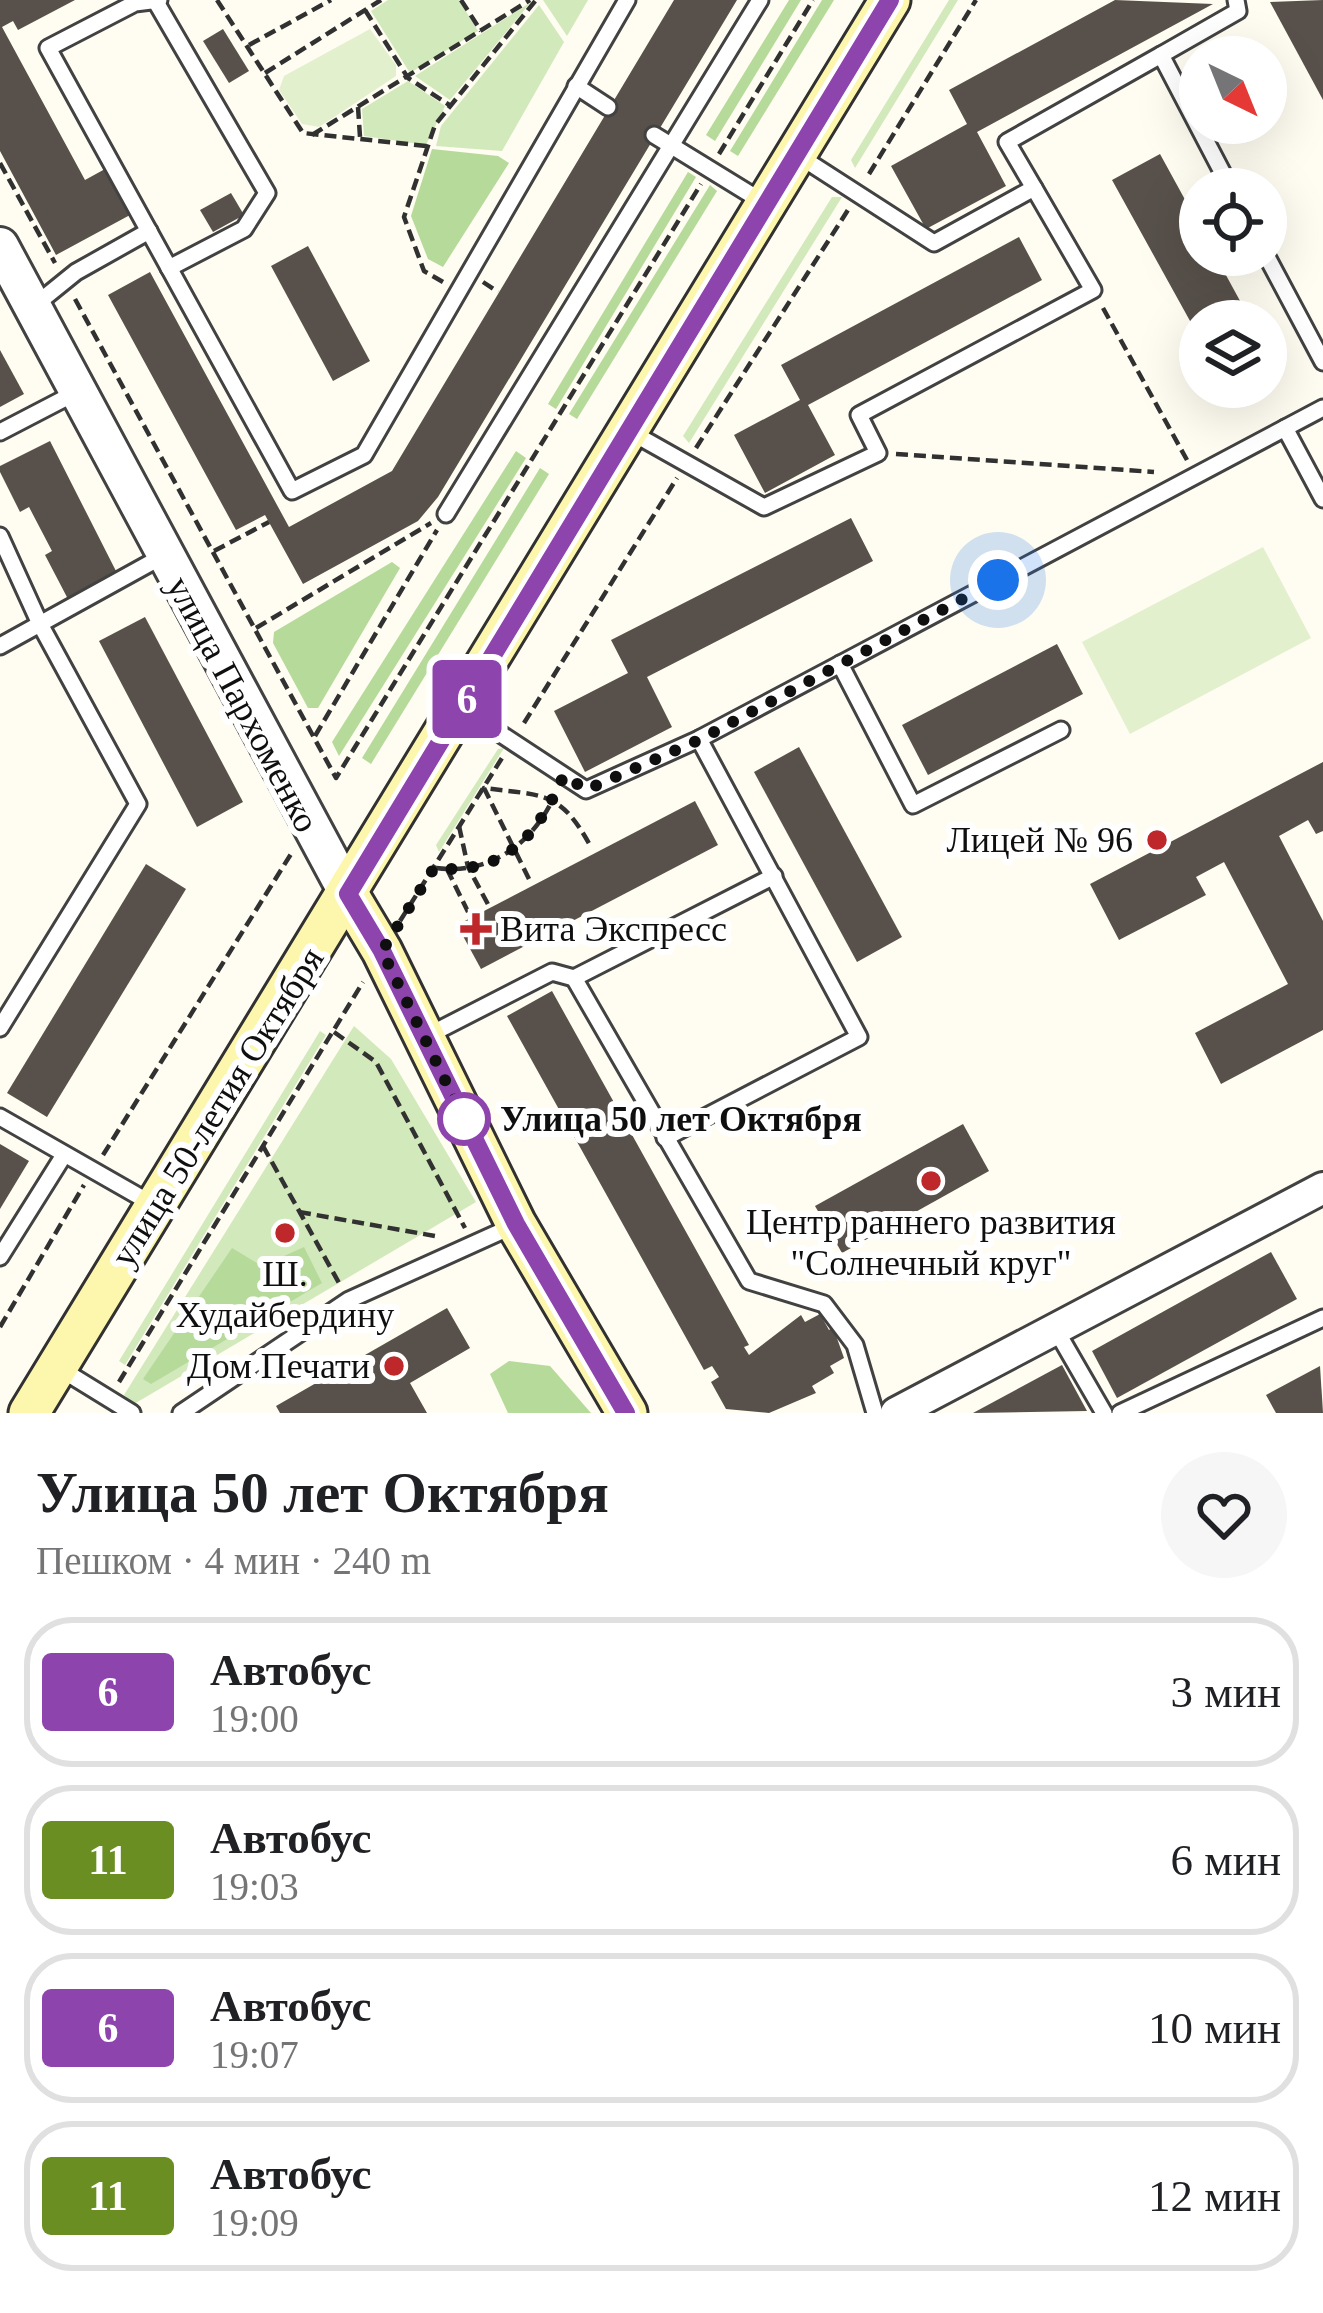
<!DOCTYPE html>
<html lang="ru">
<head>
<meta charset="utf-8">
<style>
	:root { --surface:#fff; --page:#f6f6f6; --text:#202124; --muted:#757577; --line:#e0e0e0 }
	body { margin:0; font-family:"Times New Roman",serif; background:var(--page); color:var(--text); height:100vh; display:flex; flex-direction:column; font-size:45px; white-space:nowrap }
	* { box-sizing:border-box; margin:0 }
	p { font-size:39px; color:var(--muted) }
	.icon { flex:none; width:66px; height:66px; fill:none; stroke:currentColor; stroke-width:2; stroke-linecap:round; stroke-linejoin:round }
	.map { position:relative; height:1413px; overflow:hidden }
	.panel { display:flex; flex-direction:column; background:var(--surface); flex:1 }
	.panel>* { flex:none }
	.badge { padding:0 24px; border-radius:9px; font-size:42px; line-height:78px }
	.needle { width:78px; rotate:137deg }
	.controls { position:absolute; left:1179px; top:36px; display:grid; gap:24px }
	.controls a { display:grid; place-items:center; width:108px; height:108px; border-radius:50%; background:var(--surface); box-shadow:0 12px 48px #0002; font-size:60px }
	.you { position:absolute; width:60px; height:60px; margin:-30px; border:9px solid #fff; border-radius:50%; background:#1a73e8; box-shadow:0 0 0 18px #1a73e833 }
	.map>.badge { position:absolute; translate:-50% -50%; box-shadow:0 0 0 6px #fff }
	.round { display:grid; place-items:center; flex:none; width:126px; height:126px; border-radius:63px; background:var(--page) }
	.headline { display:flex; align-items:center; justify-content:space-between; height:204px; padding:0 36px }
	h1 { font-size:57px; font-weight:600; line-height:90px }
	ul { padding:0; list-style:none }
	li { display:flex; align-items:center; gap:36px; height:150px; margin:0 24px 18px; padding:0 12px; border:6px solid var(--line); border-radius:48px }
	li div { flex:1 }
	li b { display:block; font-size:45px }
	li em { font-style:normal }
	li .badge { min-width:132px; font-weight:700; text-align:center }
	.map>svg:first-child { display:block }
	.green { fill:#d2e9bb }
	.forest { fill:#b5da9a }
	.pitch { fill:#e3f0cd }
	.building { fill:#58514b }
	.lines { fill:none; stroke-linecap:round; stroke-linejoin:round }
	.service-casing { stroke:#424242; stroke-width:21 }
	.minor-casing { stroke:#424242; stroke-width:36 }
	.tertiary-casing { stroke:#424242; stroke-width:42 }
	.secondary-casing { stroke:#313131; stroke-width:45 }
	.path { stroke:#313131; stroke-width:4.5; stroke-dasharray:12 6; stroke-linecap:butt }
	.service { stroke:#fff; stroke-width:15 }
	.minor { stroke:#fff; stroke-width:30 }
	.tertiary { stroke:#fff; stroke-width:36 }
	.secondary { stroke:#fdf7ae; stroke-width:39 }
	.line-casing { stroke:#fff; stroke-width:27 }
	.line { stroke:#8e44ad; stroke-width:18 }
	.walk { stroke:#0f0f0f; stroke-width:12; stroke-dasharray:0 21.6 }
	.poi-dot { fill:#be282b; stroke:#fff; stroke-width:4.5 }
	.stop-dot { fill:#fff; stroke:#8e44ad; stroke-width:6 }
	.labels { text-anchor:middle; dominant-baseline:central; stroke-width:12; stroke-linejoin:round; paint-order:stroke }
	.street-label { font-size:36px; fill:#0f0f0f; stroke:#fff }
	.poi-label { font-size:36px; fill:#0f0f0f; stroke:#fff; text-anchor:end }
	.stop-label { font-size:36px; font-weight:bold; fill:#0f0f0f; stroke:#fff; text-anchor:start }
</style>
</head>
<body>
<div class="map">
<svg width="1323" height="1413" viewBox="0 0 1323 1413">
	<rect width="100%" height="100%" fill="#fffcf1"/>
	<g class="green">
		<polygon points="388,0 459,0 478,31 410,73 371,11"/>
		<polygon points="543,0 588,0 567,36"/>
		<polygon points="949,0 958,0 855,168 851,160"/>
		<polygon points="531,2 450,100 415,76"/>
		<polygon points="539,5 564,42 502,151 436,146 441,126"/>
		<polygon points="408,81 445,106 426,145 364,136 362,109"/>
		<polygon points="832,197 842,197 689,443 683,436"/>
		<polygon points="504,748 439,852 436,845 498,749"/>
		<polygon points="354,1026 391,1059 476,1202 134,1404 124,1395"/>
		<polygon points="320,1031 326,1035 125,1365 119,1361"/>
	</g>
	<g class="forest">
		<polygon points="789,0 801,0 715,141 706,135"/>
		<polygon points="822,0 834,0 738,156 730,151"/>
		<polygon points="432,149 498,156 509,163 443,267 428,259 411,216"/>
		<polygon points="688,172 696,177 556,409 548,404"/>
		<polygon points="710,185 717,191 577,419 569,414"/>
		<polygon points="516,451 526,458 339,756 332,742"/>
		<polygon points="540,468 549,474 371,764 362,758"/>
		<polygon points="392,562 400,568 318,708 308,708 273,643 274,632"/>
		<polygon points="304,1247 322,1283 151,1384 143,1379 232,1248 262,1266"/>
		<polygon points="509,1361 550,1366 591,1413 508,1413 490,1374"/>
	</g>
	<g class="pitch">
		<polygon points="370,29 396,65 396,76 319,127 302,124 279,90 284,76"/>
		<polygon points="1263,547 1311,638 1130,734 1082,642"/>
	</g>
	<g class="building">
		<polygon points="0,0 75,0 18,30 13,21 2,27 85,180 105,169 130,215 56,255 0,151"/>
		<polygon points="674,0 737,0 438,497 418,521 303,584 265,515 236,530 108,295 150,272 289,527 392,471"/>
		<polygon points="1115,0 1213,4 977,132 1006,186 926,229 891,166 967,124 949,90"/>
		<polygon points="1323,0 1323,100 1270,2"/>
		<polygon points="223,29 249,71 229,83 203,41"/>
		<polygon points="1160,154 1200,227 1200,255 1215,255 1251,321 1200,321 1200,339 1112,180"/>
		<polygon points="231,193 244,215 213,232 200,210"/>
		<polygon points="1019,237 1042,280 808,405 835,455 765,493 734,435 800,400 781,365"/>
		<polygon points="308,246 370,361 333,381 271,266"/>
		<polygon points="0,350 24,394 0,407"/>
		<polygon points="50,441 118,575 69,601 45,555 52,551 29,507 20,512 0,472 0,466"/>
		<polygon points="851,518 873,561 647,677 672,727 585,772 554,711 628,673 611,640"/>
		<polygon points="145,617 243,802 197,827 99,641"/>
		<polygon points="1057,644 1083,694 928,775 902,725"/>
		<polygon points="799,747 902,937 857,962 754,772"/>
		<polygon points="1323,762 1323,831 1316,834 1308,820 1279,836 1323,921 1323,1030 1221,1084 1195,1033 1288,984 1224,862 1196,877 1206,895 1119,940 1090,884"/>
		<polygon points="695,801 718,845 481,969 457,925"/>
		<polygon points="146,864 186,889 47,1117 7,1093"/>
		<polygon points="552,991 749,1345 744,1347 749,1355 801,1315 805,1322 820,1314 829,1330 833,1327 844,1358 830,1366 834,1373 812,1386 816,1393 769,1413 726,1409 711,1382 719,1377 712,1366 704,1370 507,1016"/>
		<polygon points="963,1124 989,1171 842,1253 815,1206"/>
		<polygon points="0,1144 29,1161 0,1209"/>
		<polygon points="1271,1252 1297,1299 1117,1398 1092,1351"/>
		<polygon points="447,1308 470,1348 410,1383 427,1413 280,1413 276,1406"/>
		<polygon points="1062,1365 1087,1411 973,1413"/>
		<polygon points="1320,1366 1323,1413 1276,1413 1266,1395"/>
	</g>
	<g class="lines">
		<defs>
			<g id="service">
				<polyline points="159,0 135,3 48,48 292,491 364,455 627,0"/>
				<polyline points="156,2 267,193 244,229 169,268"/>
				<polyline points="576,86 608,107"/>
				<polyline points="654,135 763,202"/>
				<polyline points="1034,188 1007,142 1161,55"/>
				<polyline points="1231,189 1161,55 1238,11 1236,0"/>
				<polyline points="1266,255 1323,362"/>
				<polyline points="34,306 76,272 149,231"/>
				<polyline points="1285,428 1323,499"/>
				<polyline points="629,431 764,507 878,453 859,415 1093,290 1034,188 934,243 799,156"/>
				<polyline points="0,432 77,392"/>
				<polyline points="446,514 760,0"/>
				<polyline points="0,536 40,624 138,804 0,1028"/>
				<polyline points="0,646 163,556"/>
				<polyline points="840,664 913,805 1061,730"/>
				<polyline points="461,708 586,790 699,739 1323,408"/>
				<polyline points="574,978 749,1281 824,1304 855,1345 875,1413"/>
				<polyline points="427,1036 552,972 574,978 774,876"/>
				<polyline points="0,1117 154,1205"/>
				<polyline points="665,1138 859,1037 699,739"/>
				<polyline points="0,1257 64,1155"/>
				<polyline points="1056,1330 1104,1413"/>
				<polyline points="59,1368 132,1413"/>
				<polyline points="181,1413 349,1300 513,1226"/>
				<polyline points="1120,1413 1323,1318"/>
			</g>
			<polyline id="minor" points="896,1413 1323,1188"/>
			<polyline id="tertiary" points="0,246 348,894"/>
			<g id="secondary">
				<polyline points="348,894 382,951 516,1224 627,1413"/>
				<polyline points="29,1413 890,0"/>
			</g>
		</defs>
		<use href="#service" class="service-casing"/>
		<use href="#minor" class="minor-casing"/>
		<use href="#tertiary" class="tertiary-casing"/>
		<use href="#secondary" class="secondary-casing"/>
		<g class="path">
			<polyline points="217,0 303,133 426,146"/>
			<polyline points="461,0 481,31"/>
			<polyline points="365,10 408,78 451,106"/>
			<polyline points="249,45 331,0"/>
			<polyline points="265,73 381,0"/>
			<polyline points="358,107 360,137"/>
			<polyline points="312,135 530,0"/>
			<polyline points="719,154 813,0"/>
			<polyline points="0,163 55,263"/>
			<polyline points="869,174 976,0"/>
			<polyline points="443,282 424,271 404,217 435,125 536,0"/>
			<polyline points="483,282 498,292"/>
			<polyline points="75,299 336,778 701,184"/>
			<polyline points="1103,308 1187,460"/>
			<polyline points="696,448 848,210"/>
			<polyline points="896,454 1154,472"/>
			<polyline points="214,551 269,522"/>
			<polyline points="256,628 431,523"/>
			<polyline points="524,723 677,478"/>
			<polyline points="315,736 437,530"/>
			<polyline points="459,826 468,867 490,908"/>
			<path d="M436 868C490 875 532 844 554 797"/>
			<polyline points="447,869 471,918"/>
			<path d="M529 879 484 788C544 796 560 790 591 847"/>
			<polyline points="400,921 502,758"/>
			<polyline points="334,1032 376,1062 465,1228"/>
			<polyline points="263,1146 339,1283"/>
			<polyline points="103,1155 291,854"/>
			<polyline points="299,1212 435,1236"/>
			<polyline points="0,1327 84,1185"/>
			<polyline points="119,1382 363,982"/>
		</g>
		<use href="#service" class="service"/>
		<use href="#minor" class="minor"/>
		<use href="#tertiary" class="tertiary"/>
		<use href="#secondary" class="secondary"/>
	</g>
	<g class="lines">
		<defs>
			<polyline id="line" points="626,1413 516,1224 382,951 348,894 890,0"/>
		</defs>
		<use href="#line" class="line-casing"/>
		<use href="#line" class="line"/>
		<path class="walk" d="M464 1119 382 951 434 868C506 876 538 834 564 775L586 790 699 740 998 580"/>
	</g>
	<g class="poi-dot">
		<circle cx="1157" cy="840" r="12"/>
		<path d="M470 911h12v12h12v12h-12v12h-12v-12h-12v-12h12z"/>
		<circle cx="931" cy="1181" r="12"/>
		<circle cx="285" cy="1233" r="12"/>
		<circle cx="394" cy="1366" r="12"/>
	</g>
	<circle class="stop-dot" cx="464" cy="1119" r="24"/>
	<g class="labels">
		<g class="street-label">
			<text transform="translate(243 704) rotate(62)">улица Пархоменко</text>
			<text transform="translate(217 1107) rotate(-58)">улица 50-летия Октября</text>
		</g>
		<g class="poi-label">
			<text x="1133" y="840">Лицей № 96</text>
			<text x="500" y="929" text-anchor="start">Вита Экспресс</text>
			<text x="931" y="1222" text-anchor="middle">Центр раннего развития<tspan x="931" dy="41">"Солнечный круг"</tspan></text>
			<text x="285" y="1274" text-anchor="middle">Ш.<tspan x="285" dy="41">Худайбердину</tspan></text>
			<text x="370" y="1366">Дом Печати</text>
		</g>
		<g class="stop-label">
			<text x="500" y="1119">Улица 50 лет Октября</text>
		</g>
	</g>
</svg>
<div class="controls">
<a><svg class="needle" viewBox="-14 -14 28 28"><path d="M0-13l5 13h-10z" fill="#e53935"/><path d="M0 13l5-13h-10z" fill="#757577"/></svg></a>
<a><svg class="icon" aria-label="locate" viewBox="0 0 24 24"><circle cx="12" cy="12" r="6"/><path d="M12 2v4M12 18v4M2 12h4M18 12h4"/></svg></a>
<a><svg class="icon" aria-label="layers" viewBox="0 0 24 24"><path d="M12 4l9 5-9 5-9-5zM3 14l9 5 9-5"/></svg></a>
</div>
<div class="you" style="left:998px;top:580px"></div>
<b class="badge" style="left:467px;top:699px;background:#8e44ad;color:#fff">6</b>
</div>
<section class="panel">
<div class="headline"><div><h1>Улица 50 лет Октября</h1><p>Пешком · 4 мин · 240 m</p></div><a class="round"><svg class="icon" aria-label="heart" viewBox="0 0 24 24"><path d="M12 20l-8-8c-3-5 5-10 8-4 3-6 11-1 8 4z"/></svg></a></div>
<ul>
<li><span class="badge" style="background:#8e44ad;color:#fff">6</span><div><b>Автобус</b><p>19:00</p></div><em>3 мин</em></li>
<li><span class="badge" style="background:#6b8e23;color:#fff">11</span><div><b>Автобус</b><p>19:03</p></div><em>6 мин</em></li>
<li><span class="badge" style="background:#8e44ad;color:#fff">6</span><div><b>Автобус</b><p>19:07</p></div><em>10 мин</em></li>
<li><span class="badge" style="background:#6b8e23;color:#fff">11</span><div><b>Автобус</b><p>19:09</p></div><em>12 мин</em></li>
</ul>
</section>
</body>
</html>
